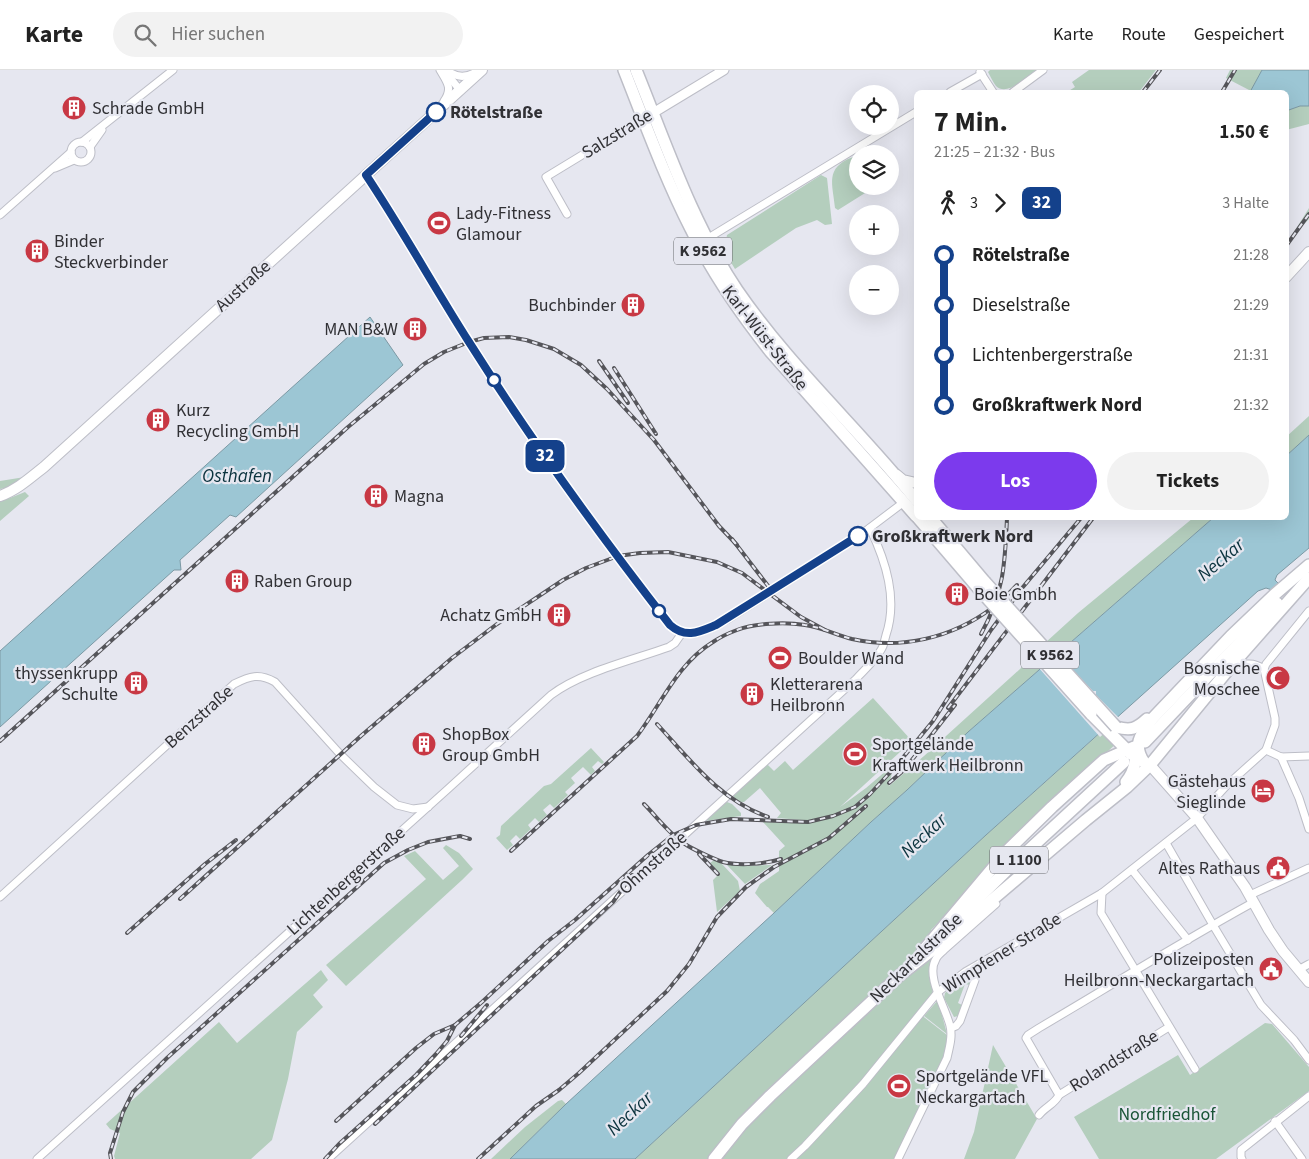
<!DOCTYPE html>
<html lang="de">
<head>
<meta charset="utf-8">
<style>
	:root { --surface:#fff; --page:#f2f2f2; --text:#222; --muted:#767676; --line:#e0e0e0; --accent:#7c3aed }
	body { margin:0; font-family:"Source Sans 3",sans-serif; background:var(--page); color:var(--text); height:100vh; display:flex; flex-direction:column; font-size:19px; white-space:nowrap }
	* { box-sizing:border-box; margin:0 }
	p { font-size:16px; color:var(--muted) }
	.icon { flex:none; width:28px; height:28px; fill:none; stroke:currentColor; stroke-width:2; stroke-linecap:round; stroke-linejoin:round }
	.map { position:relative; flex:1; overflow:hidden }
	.drawer { position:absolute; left:914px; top:20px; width:375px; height:430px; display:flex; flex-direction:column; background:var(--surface); border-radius:8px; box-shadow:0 5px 20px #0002 }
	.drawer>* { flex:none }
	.badge { padding:0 10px; border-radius:8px; font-size:18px; line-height:32px }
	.buttons { position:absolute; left:849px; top:15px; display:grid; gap:10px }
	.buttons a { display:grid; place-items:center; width:50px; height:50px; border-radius:50%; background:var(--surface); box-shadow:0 5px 20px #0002; font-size:25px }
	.map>.badge { position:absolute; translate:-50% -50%; box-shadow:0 0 0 2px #fff }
	.legs { display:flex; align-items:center; gap:8px; height:55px; padding:0 20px; font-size:16px }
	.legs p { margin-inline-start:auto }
	.head { display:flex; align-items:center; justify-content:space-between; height:85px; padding:0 20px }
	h1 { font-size:28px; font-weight:700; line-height:38px }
	.cta { display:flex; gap:10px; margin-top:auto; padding:10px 20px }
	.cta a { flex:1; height:58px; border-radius:30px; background:var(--accent); color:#fff; font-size:20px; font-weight:700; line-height:58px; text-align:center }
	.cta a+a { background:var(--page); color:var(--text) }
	ul { padding:0 20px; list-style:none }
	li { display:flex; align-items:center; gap:18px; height:50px; font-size:19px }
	li i { display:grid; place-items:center; width:8px; height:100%; margin:0 6px; background:currentColor }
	li i::after { content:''; width:12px; height:12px; margin:-6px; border:4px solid; border-radius:50%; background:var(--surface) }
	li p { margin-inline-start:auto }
	li:first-child i { background:linear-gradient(#0000 50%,currentColor 0) }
	li:last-child i { background:linear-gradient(currentColor 50%,#0000 0) }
	header { display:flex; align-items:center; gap:30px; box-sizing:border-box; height:70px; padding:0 25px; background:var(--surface); border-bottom:1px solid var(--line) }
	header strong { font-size:24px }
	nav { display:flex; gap:28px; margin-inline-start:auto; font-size:18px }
	.search { width:350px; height:45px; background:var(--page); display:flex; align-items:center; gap:12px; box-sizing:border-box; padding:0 18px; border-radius:28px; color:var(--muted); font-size:19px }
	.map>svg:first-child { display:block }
	.green { fill:#b4cebd }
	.water { fill:#9cc6d4; stroke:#7c99a4 }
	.pier { fill:#e6e7f0 }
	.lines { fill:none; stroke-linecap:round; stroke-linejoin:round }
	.minor-casing { stroke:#bdbec7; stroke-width:9 }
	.tertiary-casing { stroke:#bdbec7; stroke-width:11 }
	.secondary-casing { stroke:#bdbec7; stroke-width:12 }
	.primary-casing { stroke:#bdbec7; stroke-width:14 }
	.minor { stroke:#fff; stroke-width:7 }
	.tertiary { stroke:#fff; stroke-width:9 }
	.secondary { stroke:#fff; stroke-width:10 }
	.primary { stroke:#fff; stroke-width:11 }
	.rail-casing { stroke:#55555a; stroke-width:4 }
	.rail { stroke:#e6e7f0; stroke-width:2; stroke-dasharray:5.5; stroke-linecap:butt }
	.primary-bridge-casing { stroke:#bdbec7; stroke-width:14; stroke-linecap:butt }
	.primary-bridge { stroke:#fff; stroke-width:11 }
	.line-1-casing { stroke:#fff; stroke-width:11 }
	.line-1 { stroke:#14418b; stroke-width:8 }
	.stop-1-dot { fill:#fff; stroke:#14418b; stroke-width:2.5 }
	.labels { text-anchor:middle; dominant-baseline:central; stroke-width:4.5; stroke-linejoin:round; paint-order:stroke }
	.shield { fill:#e6e7f0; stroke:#67686d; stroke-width:1 }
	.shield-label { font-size:16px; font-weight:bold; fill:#313135 }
	.poi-label { font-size:18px; fill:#313135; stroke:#e6e7f0; text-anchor:start }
	.stop-label { font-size:18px; font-weight:bold; fill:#313135; stroke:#e6e7f0; text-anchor:start }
	.street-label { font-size:18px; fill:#313135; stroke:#e6e7f0 }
	.park-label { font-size:18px; fill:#1a5537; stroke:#e6e7f0 }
	.water-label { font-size:19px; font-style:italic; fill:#0a323d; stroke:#e6e7f0 }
</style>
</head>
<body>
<header>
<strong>Karte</strong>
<div class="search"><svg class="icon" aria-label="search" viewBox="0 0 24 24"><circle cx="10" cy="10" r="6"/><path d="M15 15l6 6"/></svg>Hier suchen</div>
<nav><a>Karte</a><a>Route</a><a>Gespeichert</a></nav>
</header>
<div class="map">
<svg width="1309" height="1089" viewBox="0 0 1309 1089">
	<rect width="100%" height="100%" fill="#e6e7f0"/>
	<g class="green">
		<path d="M990 0H1036C1027 7 1007 27 996 16 993 12 990 6 988 2Z"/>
		<polygon points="1089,0 1156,0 1139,22 1067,22 1075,17 1072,12"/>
		<polygon points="1230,0 1262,0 1251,21 1226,8"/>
		<polygon points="1300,36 1309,36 1309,54 1286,60 1286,41"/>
		<path d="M853 87 856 89 857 92 858 116H872L873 118 838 140 835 138C833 114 824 98 853 87Z"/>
		<polygon points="821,105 827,108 832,154 825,155 817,150 796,158 735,199 724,181 727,165"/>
		<polygon points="1309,138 1309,149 1291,167"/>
		<polygon points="1309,346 1309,365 1286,386 1286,367"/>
		<polygon points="25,407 6,418 0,419 0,411"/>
		<polygon points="25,422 29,426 0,451 0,431 10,428"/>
		<path d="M1193 448H1213L968 662 907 720 871 752 774 843 768 837H767L755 823 760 814 779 801V781L785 776 763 752 800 753 801 750 777 748 781 743 760 718 744 732C738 732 735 730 733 725L767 694 774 701 785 691 793 700 873 628 912 671 840 737 866 718 894 694 889 716 924 686 1020 599 1045 573 1078 543Z"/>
		<polygon points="1108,656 1121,669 1006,777 966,823 931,860 943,871 943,878 932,890 929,903 933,923 920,944 947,965 948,977 895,1089 635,1089 986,765"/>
		<polygon points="591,678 604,692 602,694 598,691 592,697 595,701 591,705 583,697 571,708 575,713 565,722 568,725 554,738 550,734 543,740 547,745 539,752 535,748 528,755 531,759 520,769 516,765 510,771 513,775 507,780 496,768 500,765 501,756 544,716 551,714"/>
		<polygon points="727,732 732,734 741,743 741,746 705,751 716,738"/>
		<polygon points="446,775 459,783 473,799 462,810 346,916 326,895 426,809 404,786 415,781 443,810 459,796 443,778"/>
		<polygon points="714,790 722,794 738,811 740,821 717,842 713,810 720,803 710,793"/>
		<polygon points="726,794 745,796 772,795 745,814"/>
		<polygon points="321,900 328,910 313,925 323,937 297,962 288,1009 272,1070 251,1089 115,1089 114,1086 120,1063 110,1059 106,1054 219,952 237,973"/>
		<polygon points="967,905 973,909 970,915 965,914 958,933 962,935 958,946 954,947 944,928 945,923"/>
		<polygon points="938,930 947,964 924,946"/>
		<polygon points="1265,953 1272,954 1309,997 1309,1021 1216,1089 1099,1089 1074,1047 1178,985 1190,1005"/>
		<polygon points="993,975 1037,1049 1015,1089 964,1089 974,1062"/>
		<polygon points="562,1030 566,1034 510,1089 491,1089 525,1057 558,1031"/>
	</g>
	<g class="water">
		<polygon points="1262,0 1309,0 1309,36 1300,36 1286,41 1286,22 1250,22"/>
		<polygon points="370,247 403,295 236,447 230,445 180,490 181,500 174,500 0,657 0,581"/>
		<polygon points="1309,365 1309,478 1277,505 1275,510 1279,514 1272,520 1266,518 1258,521 986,765 635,1089 510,1089 566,1034 774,843 871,752 907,720 968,662 1213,448 1286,448 1286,386"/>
	</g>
	<polygon class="pier" points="1057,581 1067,592 1071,593 1070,597 1093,621 1096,621 1096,625 1120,649 1100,667 1038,597"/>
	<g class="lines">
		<defs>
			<g id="minor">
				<path d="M440 0C447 12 453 18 444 31"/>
				<path d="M447 0C456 8 466 8 476 2"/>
				<polyline points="980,2 993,22"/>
				<polyline points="446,3 460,20"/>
				<polyline points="950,22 982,4"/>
				<polyline points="1013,22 1043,0"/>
				<circle cx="81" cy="82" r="10"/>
				<polyline points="82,72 173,0"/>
				<polyline points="90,77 102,60"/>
				<polyline points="55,98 74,90"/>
				<path d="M365 105C402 159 434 217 469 272 531 370 598 464 670 555 688 571 709 559 728 549L859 466 904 432"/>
				<polyline points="567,144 546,107 643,48"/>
				<polyline points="0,145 71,82"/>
				<polyline points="705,170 916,42"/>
				<path d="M1231 601C1243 593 1252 591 1264 599"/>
				<polyline points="1266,680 1281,687 1309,686"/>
				<polyline points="1281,687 1299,728 1309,759"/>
				<polyline points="1166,773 1213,855 1261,935 1294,970 1309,990"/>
				<polyline points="1132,800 1188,870"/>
				<polyline points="1102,823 1101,843 1195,999"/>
				<polyline points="1250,825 1309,798"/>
				<path d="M0 827 234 614C250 606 259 603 275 612L340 684 374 717 397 735 413 739 428 737"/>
				<polyline points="1298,900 1309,894"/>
				<path d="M1169 957 1059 1025 1026 968 1028 965 1039 958C1110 916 1181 872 1254 832"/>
				<polyline points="951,958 956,956 960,951 975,910 975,903 973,898"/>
				<path d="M1039 1045C1045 1037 1055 1034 1059 1025"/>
				<polyline points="1275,1051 1302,1089"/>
				<path d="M37 1089 449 718 551 625C581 602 633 590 669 577L675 573 682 563"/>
				<path d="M328 1089 856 609C864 600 878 588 883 576 884 573 885 569 886 565 898 529 886 492 870 458"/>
				<polyline points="791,1089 805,1076 863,1014 938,922 965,902 1102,823 1197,748 1227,715 1266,680 1275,655 1275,648 1264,599 1266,594 1309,541"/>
				<path d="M898 1089 947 988C949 978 953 967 950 956 946 938 925 906 936 889 937 886 941 883 944 880L996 834"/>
				<polyline points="1242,1089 1241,1087 1241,1080 1309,1026"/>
			</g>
			<polyline id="tertiary" points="648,46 724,0"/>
			<g id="secondary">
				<polyline points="1286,207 1309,182"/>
				<polyline points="897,405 903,410 916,413"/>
				<path d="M0 426C17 420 30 408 44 397L482 0"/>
				<polyline points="1150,695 1197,748 1245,817 1269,860 1283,881 1309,912"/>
			</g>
			<g id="primary">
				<path d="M624 0C645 53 665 108 691 159 712 203 740 243 770 281L916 446"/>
				<path d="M636 0C666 74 692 153 737 220 789 296 858 358 916 430"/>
				<polyline points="918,448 978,518"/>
				<polyline points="931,448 985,512"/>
				<polyline points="1091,644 1131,684"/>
				<path d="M1116 657C1131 661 1136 659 1147 649"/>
				<polyline points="1145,672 1277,533"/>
				<path d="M1144 692C1132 675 1141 664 1152 649L1231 566 1274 525 1309 495"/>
				<path d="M1126 712C1134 702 1137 692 1135 679"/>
				<polyline points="955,851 1006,801 1124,692"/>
				<polyline points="922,882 1007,781 1052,737 1104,690 1134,677"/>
				<polyline points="895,909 939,875 1086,750 1127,717 1150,695 1232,595 1309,508"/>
				<polyline points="714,1089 742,1054 770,1026 901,904"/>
			</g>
		</defs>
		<use href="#minor" class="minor-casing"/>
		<use href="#tertiary" class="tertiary-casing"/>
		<use href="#secondary" class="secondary-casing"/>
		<use href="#primary" class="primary-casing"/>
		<use href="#minor" class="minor"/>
		<use href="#tertiary" class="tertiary"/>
		<use href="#secondary" class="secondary"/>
		<use href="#primary" class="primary"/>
		<defs>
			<g id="rail">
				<polyline points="1143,22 1160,0"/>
				<polyline points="1222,22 1235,0"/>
				<polyline points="1286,176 1309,144"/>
				<polyline points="599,291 628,333"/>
				<polyline points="614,298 656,364"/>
				<polyline points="732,469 772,521"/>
				<path d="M981 564C1004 522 1005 494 1007 448"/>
				<polyline points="948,638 1093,448"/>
				<path d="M657 654C691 691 720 730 768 747"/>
				<polyline points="0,671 348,357 424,294 444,282 469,272 484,268 509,267 526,270 554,279 581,295 607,319 654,370 719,456 737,475"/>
				<polyline points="889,713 904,700 955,635"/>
				<path d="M644 734C657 747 669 764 685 774 692 779 716 790 723 792 739 796 766 794 781 789"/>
				<path d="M511 781 637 666C662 633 677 594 713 572 720 567 729 563 737 560 754 553 786 552 805 555 821 557 836 565 852 569 901 580 952 568 992 538 1001 532 1009 523 1017 515"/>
				<polyline points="699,784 718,804"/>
				<polyline points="180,829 362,665 452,588 497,554 563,510 586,498 618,486 640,483 668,482 717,492 742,503 801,547 825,560"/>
				<polyline points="127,863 205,794 236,770"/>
				<polyline points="461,966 487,935"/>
				<polyline points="336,1051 416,978 434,964 455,955"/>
				<polyline points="375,1054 613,832 632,805"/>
				<polyline points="111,1089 110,1083 123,1042 133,1022 167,988 384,793 408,780 428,772 460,766 470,769"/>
				<polyline points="325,1089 339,1074 416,1005 436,984 447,971 455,955 482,932 548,871 575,850 648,785 673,765 696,755 731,749 808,752 833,746 855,737 870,724 896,696 933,651 991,560 1023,517 1081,448"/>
				<polyline points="478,1089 536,1036 559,1020 579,1003 667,921 689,894 717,847 746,817 774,797 829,768 866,736"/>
			</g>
		</defs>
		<use href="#rail" class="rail-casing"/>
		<use href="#rail" class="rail"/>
		<defs>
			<g id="primary-bridge">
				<polyline points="985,512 1116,657"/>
				<polyline points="978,518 1091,644"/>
			</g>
		</defs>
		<use href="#primary-bridge" class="primary-bridge-casing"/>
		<use href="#primary-bridge" class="primary-bridge"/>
	</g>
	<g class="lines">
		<defs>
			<path id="line-1" d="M436 42 366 105C402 159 434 217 469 272 531 370 599 464 670 555 686 569 699 562 716 555L858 466"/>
		</defs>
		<use href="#line-1" class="line-1-casing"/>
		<use href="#line-1" class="line-1"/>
	</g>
	<defs>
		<symbol id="building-disc" viewBox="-11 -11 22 22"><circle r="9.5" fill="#c83844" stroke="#e6e7f0"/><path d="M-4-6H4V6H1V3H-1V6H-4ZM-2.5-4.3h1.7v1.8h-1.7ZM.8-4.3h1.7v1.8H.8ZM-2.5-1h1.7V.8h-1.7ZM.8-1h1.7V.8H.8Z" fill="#fff"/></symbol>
		<symbol id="stadium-disc" viewBox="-11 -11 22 22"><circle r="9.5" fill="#c83844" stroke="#e6e7f0"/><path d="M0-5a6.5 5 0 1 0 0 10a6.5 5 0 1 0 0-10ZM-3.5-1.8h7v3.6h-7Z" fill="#fff"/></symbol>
		<symbol id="mosque-disc" viewBox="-11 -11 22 22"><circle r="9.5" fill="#c83844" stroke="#e6e7f0"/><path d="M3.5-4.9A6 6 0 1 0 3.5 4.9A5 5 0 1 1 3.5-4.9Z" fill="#fff"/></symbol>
		<symbol id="hotel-disc" viewBox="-11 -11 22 22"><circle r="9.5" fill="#c83844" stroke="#e6e7f0"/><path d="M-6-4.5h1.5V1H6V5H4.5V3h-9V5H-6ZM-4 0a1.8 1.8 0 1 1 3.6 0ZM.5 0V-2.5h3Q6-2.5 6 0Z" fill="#fff"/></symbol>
		<symbol id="civic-disc" viewBox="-11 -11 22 22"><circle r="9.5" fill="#c83844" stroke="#e6e7f0"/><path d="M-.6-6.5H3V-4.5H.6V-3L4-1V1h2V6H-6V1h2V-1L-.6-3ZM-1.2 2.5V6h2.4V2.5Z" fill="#fff"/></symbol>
	</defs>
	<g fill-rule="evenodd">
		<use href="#building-disc" x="60" y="24" width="28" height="28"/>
		<use href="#stadium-disc" x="425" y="139" width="28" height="28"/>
		<use href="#building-disc" x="23" y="167" width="28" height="28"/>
		<use href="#building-disc" x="619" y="221" width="28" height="28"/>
		<use href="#building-disc" x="401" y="245" width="28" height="28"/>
		<use href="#building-disc" x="144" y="336" width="28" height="28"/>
		<use href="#building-disc" x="362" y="412" width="28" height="28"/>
		<use href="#building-disc" x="223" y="497" width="28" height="28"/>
		<use href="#building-disc" x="943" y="510" width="28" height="28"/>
		<use href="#building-disc" x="545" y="531" width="28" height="28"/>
		<use href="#stadium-disc" x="766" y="574" width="28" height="28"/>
		<use href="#mosque-disc" x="1264" y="594" width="28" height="28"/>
		<use href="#building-disc" x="122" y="599" width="28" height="28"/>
		<use href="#building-disc" x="738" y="610" width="28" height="28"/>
		<use href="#building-disc" x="410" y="660" width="28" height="28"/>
		<use href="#stadium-disc" x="841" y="670" width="28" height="28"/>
		<use href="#hotel-disc" x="1249" y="707" width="28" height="28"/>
		<use href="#civic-disc" x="1264" y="784" width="28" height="28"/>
		<use href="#civic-disc" x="1257" y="885" width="28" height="28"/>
		<use href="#stadium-disc" x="885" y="1002" width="28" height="28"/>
	</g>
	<g class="stop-1-dot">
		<circle cx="436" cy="42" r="9"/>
		<circle cx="494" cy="310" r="6"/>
		<circle cx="858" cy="466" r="9"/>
		<circle cx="659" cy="541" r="6"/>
	</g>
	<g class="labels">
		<g class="shield">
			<rect x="674" y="167.5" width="58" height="27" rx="4"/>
			<rect x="1021" y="571.5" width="58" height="27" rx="4"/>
			<rect x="990" y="776.5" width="58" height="27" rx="4"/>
		</g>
		<g class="shield-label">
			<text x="703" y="181">K 9562</text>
			<text x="1050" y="585">K 9562</text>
			<text x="1019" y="790">L 1100</text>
		</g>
		<g class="poi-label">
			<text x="92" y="38">Schrade GmbH</text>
			<text x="456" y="143">Lady-Fitness<tspan x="456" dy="21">Glamour</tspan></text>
			<text x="54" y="171">Binder<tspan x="54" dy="21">Steckverbinder</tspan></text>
			<text x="616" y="235" text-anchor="end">Buchbinder</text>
			<text x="398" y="259" text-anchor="end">MAN B&amp;W</text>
			<text x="176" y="340">Kurz<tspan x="176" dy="21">Recycling GmbH</tspan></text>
			<text x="394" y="426">Magna</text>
			<text x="254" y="511">Raben Group</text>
			<text x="974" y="524">Boie Gmbh</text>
			<text x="542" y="545" text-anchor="end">Achatz GmbH</text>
			<text x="798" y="588">Boulder Wand</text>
			<text x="1260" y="598" text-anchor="end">Bosnische<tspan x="1260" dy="21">Moschee</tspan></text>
			<text x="118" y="603" text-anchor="end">thyssenkrupp<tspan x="118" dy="21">Schulte</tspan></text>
			<text x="770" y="614">Kletterarena<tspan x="770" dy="21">Heilbronn</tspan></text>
			<text x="442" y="664">ShopBox<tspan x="442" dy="21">Group GmbH</tspan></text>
			<text x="872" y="674">Sportgelände<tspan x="872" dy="21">Kraftwerk Heilbronn</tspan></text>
			<text x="1246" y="711" text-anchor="end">Gästehaus<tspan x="1246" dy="21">Sieglinde</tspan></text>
			<text x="1260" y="798" text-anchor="end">Altes Rathaus</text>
			<text x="1254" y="889" text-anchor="end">Polizeiposten<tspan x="1254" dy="21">Heilbronn-Neckargartach</tspan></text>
			<text x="916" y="1006">Sportgelände VFL<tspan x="916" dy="21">Neckargartach</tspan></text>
		</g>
		<g class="stop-label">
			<text x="450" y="42">Rötelstraße</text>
			<text x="872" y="466">Großkraftwerk Nord</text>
		</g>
		<g class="street-label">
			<text transform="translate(617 64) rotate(-31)">Salzstraße</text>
			<text transform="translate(243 216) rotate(-42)">Austraße</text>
			<text transform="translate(765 268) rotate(52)">Karl-Wüst-Straße</text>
			<text transform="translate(199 647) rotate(-42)">Benzstraße</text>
			<text transform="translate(653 793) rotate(-42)">Ohmstraße</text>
			<text transform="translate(346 811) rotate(-42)">Lichtenbergerstraße</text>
			<text transform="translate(1002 883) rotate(-32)">Wimpfener Straße</text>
			<text transform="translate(916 888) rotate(-44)">Neckartalstraße</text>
			<text transform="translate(1114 991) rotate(-32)">Rolandstraße</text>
		</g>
		<g class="park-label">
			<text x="1167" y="1044">Nordfriedhof</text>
		</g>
		<g class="water-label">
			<text x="237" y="406">Osthafen</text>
			<text transform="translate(1221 490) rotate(-40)">Neckar</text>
			<text transform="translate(924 766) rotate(-43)">Neckar</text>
			<text transform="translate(630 1044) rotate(-43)">Neckar</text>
		</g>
	</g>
</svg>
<div class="buttons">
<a><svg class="icon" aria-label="locate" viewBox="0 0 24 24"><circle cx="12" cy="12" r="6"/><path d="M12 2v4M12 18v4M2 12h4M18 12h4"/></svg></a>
<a><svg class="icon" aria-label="layers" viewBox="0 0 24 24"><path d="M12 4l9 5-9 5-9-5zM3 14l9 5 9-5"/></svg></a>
<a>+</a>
<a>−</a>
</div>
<b class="badge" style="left:545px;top:386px;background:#14418b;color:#fff">32</b>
<section class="drawer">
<div class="head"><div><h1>7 Min.</h1><p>21:25 – 21:32 · Bus</p></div><b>1.50 €</b></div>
<div class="legs"><svg class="icon" aria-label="walk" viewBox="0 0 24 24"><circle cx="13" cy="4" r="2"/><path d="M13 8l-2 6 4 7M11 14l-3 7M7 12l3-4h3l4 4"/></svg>3<svg class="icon" aria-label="forward" viewBox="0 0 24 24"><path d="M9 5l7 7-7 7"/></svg><b class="badge" style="background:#14418b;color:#fff">32</b><p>3 Halte</p></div>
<ul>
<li><i style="color:#14418b"></i><b>Rötelstraße</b><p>21:28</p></li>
<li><i style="color:#14418b"></i><span>Dieselstraße</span><p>21:29</p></li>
<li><i style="color:#14418b"></i><span>Lichtenbergerstraße</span><p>21:31</p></li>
<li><i style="color:#14418b"></i><b>Großkraftwerk Nord</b><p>21:32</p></li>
</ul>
<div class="cta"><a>Los</a><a>Tickets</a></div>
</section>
</div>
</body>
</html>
